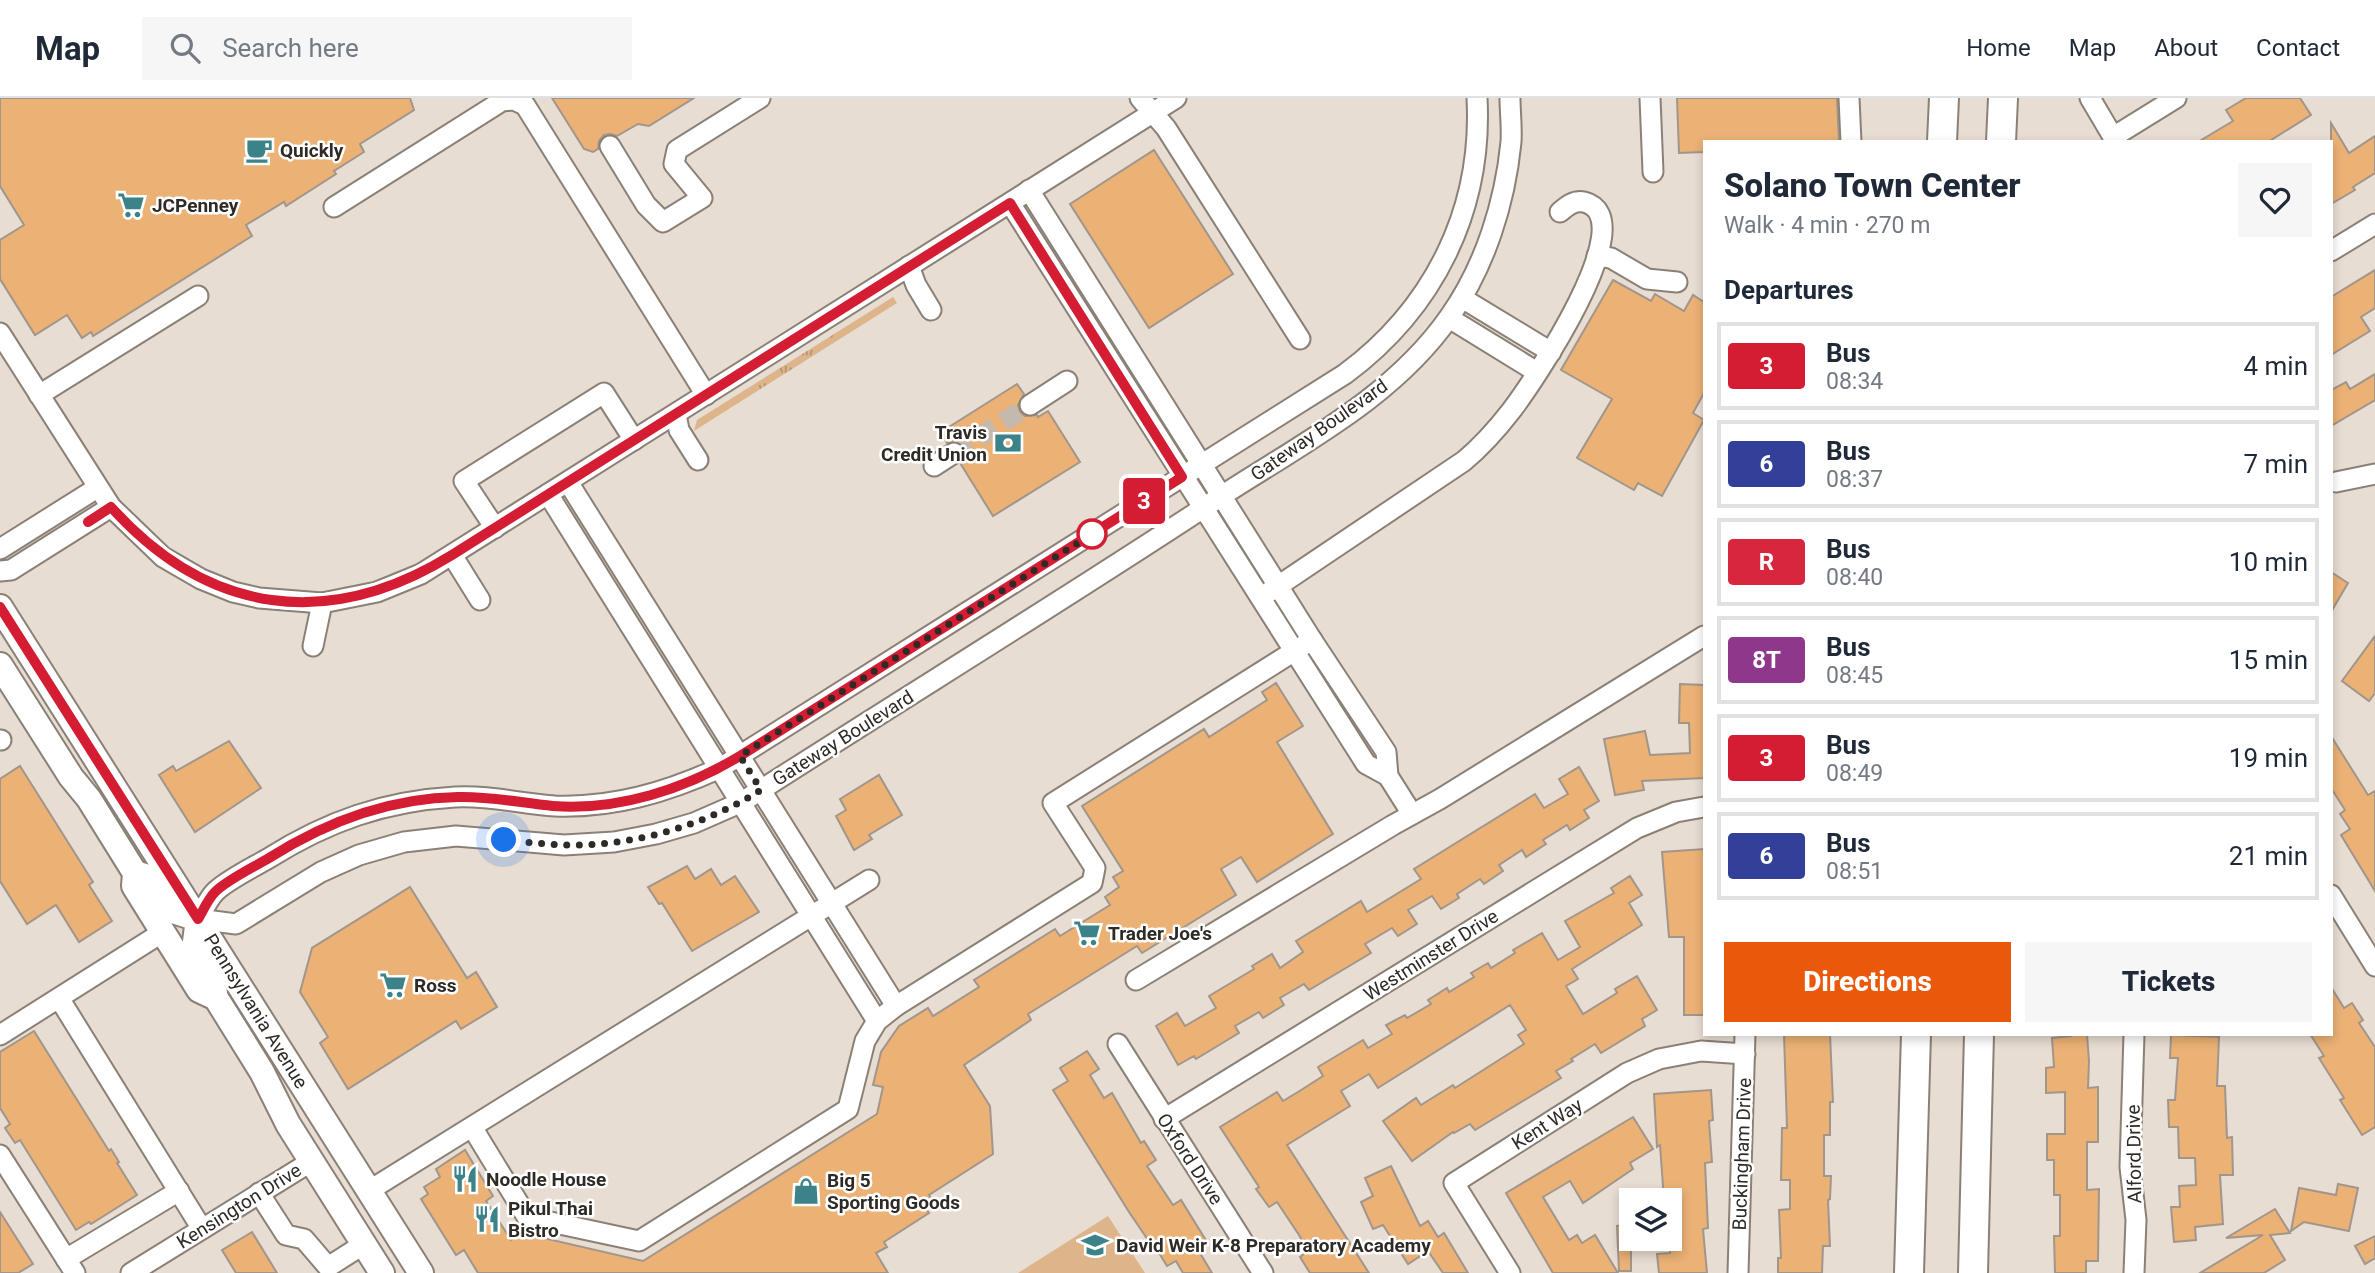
<!DOCTYPE html>
<html lang="en">
<head>
<meta charset="utf-8">
<style>
	:root { --surface:#fff; --page:#f6f6f7; --text:#1f2937; --muted:#747a83; --line:#e0e1e3; --accent:#ea580c }
	body { margin:0; font-family:Roboto,sans-serif; background:var(--page); color:var(--text); height:100vh; display:flex; flex-direction:column; font-size:26px; white-space:nowrap }
	* { box-sizing:border-box; margin:0 }
	p { font-size:23px; color:var(--muted) }
	.icon { flex:none; width:38px; height:38px; fill:none; stroke:currentColor; stroke-width:2; stroke-linecap:round; stroke-linejoin:round }
	.map { position:relative; flex:1; overflow:hidden }
	.panel { position:absolute; left:1703px; top:42px; width:630px; height:896px; display:flex; flex-direction:column; background:var(--surface); border-radius:0px; box-shadow:0 4px 10px #0003 }
	.panel>* { flex:none }
	.badge { padding:0 14px; border-radius:5px; font-size:24px; line-height:46px }
	.tools { position:absolute; left:1619px; top:1090px; display:grid; gap:14px }
	.tools a { display:grid; place-items:center; width:63px; height:63px; border-radius:0px; background:var(--surface); box-shadow:0 4px 10px #0003; font-size:35px }
	.you { position:absolute; width:35px; height:35px; margin:-18px; border:5px solid #fff; border-radius:50%; background:#1a73e8; box-shadow:0 0 0 10px #1a73e833 }
	.map>.badge { position:absolute; translate:-50% -50%; box-shadow:0 0 0 4px #fff }
	h2 { padding:0 21px; font-size:26px; line-height:63px }
	.round { display:grid; place-items:center; flex:none; width:74px; height:74px; border-radius:0px; background:var(--page) }
	.summary { display:flex; align-items:center; justify-content:space-between; height:119px; padding:0 21px }
	h1 { font-size:33px; font-weight:800; line-height:52px }
	.primary-button { display:flex; gap:14px; margin-top:auto; padding:14px 21px }
	.primary-button a { flex:1; height:80px; border-radius:0px; background:var(--accent); color:#fff; font-size:28px; font-weight:800; line-height:80px; text-align:center }
	.primary-button a+a { background:var(--page); color:var(--text) }
	ul { padding:0; list-style:none }
	li { display:flex; align-items:center; gap:21px; height:88px; margin:0 14px 10px; padding:0 7px; border:4px solid var(--line); border-radius:0px }
	li div { flex:1 }
	li b { display:block; font-size:26px }
	li em { font-style:normal }
	li .badge { min-width:77px; font-weight:700; text-align:center }
	header { display:flex; align-items:center; gap:42px; box-sizing:border-box; height:98px; padding:0 35px; background:var(--surface); border-bottom:2px solid var(--line) }
	header strong { font-size:33px }
	nav { display:flex; gap:38px; margin-inline-start:auto; font-size:24px }
	.search { width:490px; height:63px; background:var(--page); display:flex; align-items:center; gap:18px; box-sizing:border-box; padding:0 24px; border-radius:0px; color:var(--muted); font-size:26px }
	.map>svg:first-child { display:block }
	.grass { fill:url(#grass-tufts) }
	.park { fill:#deb48b }
	.building { fill:#ebb175; stroke:#a1968c; stroke-width:2 }
	.lines { fill:none; stroke-linecap:round; stroke-linejoin:round }
	.minor-tunnel { stroke:#c3b9af; stroke-width:19; stroke-dasharray:19 10; stroke-linecap:butt }
	.minor-casing { stroke:#8b8076; stroke-width:23 }
	.major-casing { stroke:#8b8076; stroke-width:28 }
	.highway-casing { stroke:#8b8076; stroke-width:32 }
	.minor { stroke:#fff; stroke-width:19 }
	.major { stroke:#fff; stroke-width:24 }
	.highway { stroke:#fff; stroke-width:28 }
	.line-casing { stroke:#fff; stroke-width:16 }
	.line { stroke:#d41c33; stroke-width:10 }
	.walk { stroke:#2e2a25; stroke-width:7; stroke-dasharray:0 12.6 }
	.stop-dot { fill:#fff; stroke:#d41c33; stroke-width:3.5 }
	.labels { text-anchor:middle; dominant-baseline:central; stroke-width:5; stroke-linejoin:round; paint-order:stroke }
	.poi-label { font-size:19px; font-weight:bold; fill:#2e2a25; stroke:#fff; text-anchor:start }
	.street-label { font-size:19px; fill:#2e2a25; stroke:#fff }
</style>
</head>
<body>
<header>
<strong>Map</strong>
<div class="search"><svg class="icon" aria-label="search" viewBox="0 0 24 24"><circle cx="10" cy="10" r="6"/><path d="M15 15l6 6"/></svg>Search here</div>
<nav><a>Home</a><a>Map</a><a>About</a><a>Contact</a></nav>
</header>
<div class="map">
<svg width="2375" height="1175" viewBox="0 0 2375 1175">
	<defs>
		<pattern id="grass-tufts" width="24" height="20" patternUnits="userSpaceOnUse" patternTransform="scale(1.75)"><rect width="24" height="20" fill="#deb48b"/><path d="M3 7l-1-3M5 7V3M7 7l1-3M15 17l-1-3M17 17v-4M19 17l1-3" fill="none" stroke="#b49371"/></pattern>
	</defs>
	<rect width="100%" height="100%" fill="#e8ddd2"/>
	<polygon class="grass" points="893,199 897,205 694,333 697,322"/>
	<polygon class="park" points="1108,1118 1145,1175 1018,1175"/>
	<g class="building">
		<polygon points="0,0 410,0 414,12 360,46 364,54 334,73 336,76 286,108 284,104 246,127 252,138 93,238 91,234 82,240 67,217 35,237 0,181 0,142 24,127 0,88"/>
		<polygon points="552,0 694,0 649,28 638,26 617,38 610,36 604,37 599,43 598,51 593,54 584,51"/>
		<polygon points="1677,0 1837,0 1839,44 1704,44 1704,54 1679,55"/>
		<polygon points="2246,0 2300,0 2311,17 2268,44 2198,44 2233,23 2226,12"/>
		<polygon points="2331,25 2349,55 2375,38 2375,75 2353,89 2355,92 2331,106"/>
		<polygon points="1154,52 1233,176 1149,230 1070,106"/>
		<polygon points="2375,172 2375,210 2361,219 2370,233 2331,257 2331,199"/>
		<polygon points="1613,182 1651,203 1655,196 1684,213 1693,197 1704,204 1704,295 1693,315 1704,322 1662,398 1638,385 1634,392 1577,360 1612,301 1561,272"/>
		<polygon points="2375,276 2375,302 2331,328 2331,292 2346,284 2350,291"/>
		<polygon points="1017,286 1024,296 1018,307 1020,314 1025,318 1037,317 1038,319 1048,313 1080,364 993,418 960,365 965,360 965,349 959,344 947,345 941,334"/>
		<polygon points="2331,474 2348,485 2331,514"/>
		<polygon points="2375,538 2375,595 2369,603 2342,583"/>
		<polygon points="1276,585 1303,628 1277,644 1333,736 1257,784 1241,759 1221,771 1236,797 1142,855 1137,848 1028,916 1031,922 964,967 990,1008 993,1056 929,1097 932,1102 923,1107 929,1115 884,1144 887,1149 876,1155 888,1175 478,1175 464,1152 456,1157 421,1101 428,1096 424,1089 440,1079 436,1071 465,1052 493,1098 486,1103 511,1142 522,1135 643,1163 877,1016 883,989 873,987 881,954 899,928 928,910 933,918 979,889 974,882 1055,831 1060,838 1110,807 1105,799 1119,789 1113,779 1123,773 1082,708 1204,631 1209,639 1267,602 1262,594"/>
		<polygon points="1680,586 1704,587 1704,680 1642,683 1644,692 1615,697 1604,641 1645,633 1650,657 1690,655 1689,625 1679,625"/>
		<polygon points="2331,638 2368,697 2375,693 2375,793 2341,737 2350,731 2340,716 2345,712 2331,690"/>
		<polygon points="229,643 261,690 195,734 159,677 173,668 176,673"/>
		<polygon points="20,668 93,784 89,787 112,823 79,844 56,807 27,826 0,783 0,681"/>
		<polygon points="1579,669 1599,703 1584,712 1589,720 1570,732 1567,727 1543,742 1546,746 1526,759 1522,752 1499,767 1503,773 1484,786 1480,781 1457,796 1459,800 1441,811 1432,798 1408,812 1417,826 1398,838 1392,830 1365,846 1371,855 1309,892 1304,886 1280,900 1284,907 1263,920 1259,914 1235,928 1239,935 1196,961 1194,958 1178,967 1156,928 1177,915 1185,928 1216,910 1209,898 1254,871 1252,868 1272,856 1280,870 1303,854 1296,843 1361,803 1367,814 1421,781 1414,771 1535,696 1544,710 1568,696 1559,681"/>
		<polygon points="879,677 902,717 869,737 872,741 854,752 836,718 846,712 840,701"/>
		<polygon points="1704,751 1704,917 1684,917 1684,839 1669,839 1662,754"/>
		<polygon points="687,768 695,781 711,771 721,787 735,778 759,814 692,853 662,805 659,806 648,789"/>
		<polygon points="1630,778 1642,797 1629,805 1642,827 1572,871 1578,881 1566,888 1583,916 1617,895 1615,891 1637,878 1657,912 1642,921 1645,928 1601,955 1595,946 1571,961 1573,963 1556,973 1561,980 1475,1032 1470,1026 1454,1035 1453,1034 1412,1063 1383,1023 1416,1000 1421,1007 1453,987 1455,990 1524,946 1518,937 1526,932 1510,907 1378,990 1369,976 1341,993 1350,1008 1287,1047 1369,1175 1310,1175 1300,1159 1308,1153 1299,1137 1277,1104 1269,1109 1256,1091 1259,1089 1220,1029 1277,994 1283,1003 1298,994 1323,978 1318,969 1363,942 1368,950 1392,936 1386,927 1405,917 1407,920 1431,906 1428,902 1447,890 1449,894 1474,879 1471,875 1488,865 1491,870 1515,855 1513,852 1542,835 1558,862 1580,849 1565,823 1614,795 1611,790"/>
		<polygon points="410,789 467,880 476,874 497,909 461,931 456,923 348,991 320,945 328,939 300,894 312,850"/>
		<polygon points="2331,889 2344,910 2352,905 2363,922 2359,925 2375,949 2375,1029 2362,1037 2340,1002 2344,1000 2319,960 2324,958 2310,936 2331,936"/>
		<polygon points="34,933 109,1053 111,1051 119,1064 117,1065 137,1097 91,1126 89,1124 76,1132 20,1042 15,1045 5,1030 10,1026 0,1010 0,954"/>
		<polygon points="1784,936 1830,936 1833,1004 1830,1004 1830,1037 1824,1037 1824,1078 1831,1078 1830,1101 1828,1102 1830,1148 1823,1148 1822,1175 1778,1175 1778,1160 1781,1160 1779,1112 1790,1111 1790,1082 1781,1082 1782,1030 1787,1030"/>
		<polygon points="2071,936 2087,936 2089,963 2088,990 2098,989 2098,1044 2087,1044 2087,1092 2099,1091 2098,1163 2086,1163 2086,1175 2055,1175 2054,1138 2060,1138 2060,1097 2054,1097 2054,1062 2047,1062 2047,1036 2065,1036 2065,994 2046,995 2046,970 2054,969 2052,940 2071,938"/>
		<polygon points="2171,937 2219,939 2217,988 2225,988 2227,1040 2232,1039 2233,1077 2220,1077 2223,1126 2195,1129 2196,1142 2174,1144 2171,1109 2180,1109 2179,1088 2196,1087 2195,1060 2179,1060 2178,1029 2169,1029 2168,1002 2175,1002 2178,960 2170,960"/>
		<polygon points="1087,953 1099,971 1090,977 1104,1000 1112,995 1141,1045 1144,1043 1156,1062 1147,1068 1173,1107 1181,1102 1207,1144 1197,1150 1212,1175 1183,1175 1176,1163 1167,1168 1154,1147 1152,1148 1129,1114 1053,992 1068,983 1060,970"/>
		<polygon points="1711,992 1713,1022 1709,1023 1712,1064 1705,1065 1708,1130 1703,1131 1707,1175 1659,1175 1657,1156 1670,1155 1670,1102 1664,1102 1660,1047 1657,1049 1654,996"/>
		<polygon points="1633,1019 1653,1051 1630,1065 1633,1071 1583,1105 1570,1083 1543,1099 1569,1142 1577,1137 1582,1145 1595,1137 1618,1175 1553,1175 1506,1095"/>
		<polygon points="1391,1068 1420,1128 1428,1123 1438,1139 1444,1135 1468,1175 1443,1175 1428,1153 1408,1166 1383,1127 1373,1131 1361,1104 1373,1098 1365,1080"/>
		<polygon points="2338,1086 2358,1090 2349,1133 2304,1124 2291,1133 2299,1090 2336,1097"/>
		<polygon points="2275,1111 2290,1135 2270,1137 2285,1162 2264,1175 2200,1175 2263,1137 2226,1140"/>
		<polygon points="0,1114 33,1166 18,1175 0,1175"/>
		<polygon points="1631,1127 1631,1173 1619,1173 1617,1128"/>
		<polygon points="252,1134 277,1175 236,1175 222,1152"/>
		<polygon points="2375,1138 2375,1160 2365,1166 2355,1148"/>
	</g>
	<g class="lines">
		<polyline class="minor-tunnel" points="954,355 1030,307"/>
		<defs>
			<g id="minor">
				<polyline points="1140,0 1166,30 1300,241"/>
				<path d="M1477 0C1483 112 1434 210 1345 276L720 670C667 694 614 710 555 708 522 706 489 697 455 699 385 703 328 723 269 760 254 769 227 782 215 794 208 801 203 813 198 821L236 826 321 774 359 757 404 744 456 738 564 747 614 744 656 736 694 725 742 704C902 601 1064 502 1223 397 1303 345 1394 299 1450 218 1485 168 1505 105 1511 44 1512 30 1510 14 1510 0"/>
				<polyline points="1650,0 1653,74"/>
				<polyline points="1849,0 1851,44"/>
				<polyline points="2090,0 2116,44"/>
				<polyline points="2113,39 2176,0"/>
				<polyline points="610,48 646,107 663,124 702,100 674,66 677,52 760,0"/>
				<polyline points="1029,92 1312,542 1386,654 1388,678 1412,716"/>
				<polyline points="1010,105 1366,666 1388,678"/>
				<polyline points="334,109 502,3 514,2 525,7 706,297"/>
				<polyline points="2331,153 2375,126"/>
				<polyline points="1597,158 1611,160 1647,181 1677,184"/>
				<polyline points="909,168 916,187 931,212"/>
				<polyline points="1462,200 1551,254"/>
				<polyline points="1449,220 1537,274"/>
				<polyline points="0,235 111,409 163,459 201,481 233,494 259,500 322,505 377,494 421,476 1176,0"/>
				<polyline points="39,297 198,198"/>
				<polyline points="1030,307 1067,283"/>
				<polyline points="676,316 679,332 698,362"/>
				<polyline points="934,368 954,355"/>
				<polyline points="568,384 896,908"/>
				<polyline points="2336,384 2375,376"/>
				<polyline points="548,396 877,923"/>
				<polyline points="495,430 464,383 604,295 634,342"/>
				<polyline points="0,451 97,390"/>
				<polyline points="452,457 480,502"/>
				<polyline points="0,473 11,472 111,409"/>
				<path d="M1269 494 1464 363C1482 348 1497 331 1511 313 1531 287 1646 119 1584 104 1574 102 1567 108 1560 114"/>
				<polyline points="313,548 322,505"/>
				<polyline points="0,642 1,642"/>
				<polyline points="2331,797 2375,868"/>
				<polyline points="1136,882 1393,727 1440,701 1704,538"/>
				<polyline points="59,900 202,1131"/>
				<polyline points="2134,936 2130,1069 2136,1122 2134,1175"/>
				<polyline points="0,937 163,834"/>
				<polyline points="1118,946 1263,1175"/>
				<polyline points="1164,1021 1637,730 1676,714 1704,709"/>
				<polyline points="472,1029 527,1119 639,1143 848,1011 865,943 877,923 896,908 1092,785 1095,770 1053,705 1312,542"/>
				<polyline points="0,1057 75,1175"/>
				<polyline points="370,1092 869,782"/>
				<polyline points="259,1095 286,1137 304,1141 328,1169 364,1146"/>
				<polyline points="66,1161 179,1093"/>
				<polyline points="131,1175 312,1063"/>
				<polyline points="1510,1175 1454,1085 1627,975 1659,961 1701,953 1745,956"/>
				<polyline points="1738,1175 1745,936"/>
			</g>
			<g id="major">
				<polyline points="0,509 421,1175"/>
				<polyline points="0,567 71,679 89,701 135,775 134,788 199,892 216,900 262,974 288,1026 382,1175"/>
				<polyline points="135,775 148,779 173,813 198,821"/>
				<polyline points="198,821 194,851 213,883 215,895"/>
			</g>
			<g id="highway">
				<polyline points="1942,44 1944,0"/>
				<polyline points="2001,44 2003,0"/>
				<polyline points="1909,1175 1916,936"/>
				<polyline points="1973,1175 1979,936"/>
			</g>
		</defs>
		<use href="#minor" class="minor-casing"/>
		<use href="#major" class="major-casing"/>
		<use href="#highway" class="highway-casing"/>
		<use href="#minor" class="minor"/>
		<use href="#major" class="major"/>
		<use href="#highway" class="highway"/>
	</g>
	<g class="lines">
		<defs>
			<path id="line" d="M0 509 198 821C203 813 208 801 215 794 227 782 254 769 269 760 326 724 389 700 458 699 491 698 521 705 553 708 618 713 685 691 740 658L1182 379 1010 105 452 457C329 533 208 517 111 409L88 424"/>
		</defs>
		<use href="#line" class="line-casing"/>
		<use href="#line" class="line"/>
		<path class="walk" d="M504 742C523 744 543 746 563 747 631 749 704 728 761 692L740 658 1092 436"/>
	</g>
	<defs>
		<symbol id="cafe-bare" viewBox="-9 -9 18 18"><path d="M-5.5-4.5H6V0H3Q3 3.5 0 3.5H-2.5Q-5.5 3.5-5.5 0ZM3-3.2v2h1.7v-2ZM-6 4.5H4V6H-6Z" fill="#3b8388" stroke="#fff" stroke-width="2.5" paint-order="stroke"/></symbol>
		<symbol id="supermarket-bare" viewBox="-9 -9 18 18"><path d="M-6-5.5h2.5l.6 2H6L4.5 2H-2.5L-4.4-4H-6ZM-1.5 3.2a1.3 1.3 0 1 0 .1 0ZM3 3.2a1.3 1.3 0 1 0 .1 0Z" fill="#3b8388" stroke="#fff" stroke-width="2.5" paint-order="stroke"/></symbol>
		<symbol id="bank-bare" viewBox="-9 -9 18 18"><path d="M-6-4H6V4H-6ZM0-2.3a2.3 2.3 0 1 0 0 4.6a2.3 2.3 0 1 0 0-4.6Z" fill="#3b8388" stroke="#fff" stroke-width="2.5" paint-order="stroke"/></symbol>
		<symbol id="restaurant-bare" viewBox="-9 -9 18 18"><path d="M-5-6h1v4h1v-4h1v4h1v-4h1v5L-1.5 .5V6h-2V.5L-5-1ZM5-6V6H3V1.5H1.5Q1.5-4 5-6Z" fill="#3b8388" stroke="#fff" stroke-width="2.5" paint-order="stroke"/></symbol>
		<symbol id="shop-bare" viewBox="-9 -9 18 18"><path d="M-5-2.5h2.3a2.7 3.5 0 0 1 5.4 0H5L5.5 6h-11ZM-1.5-2.5h3a1.5 2.3 0 0 0-3 0Z" fill="#3b8388" stroke="#fff" stroke-width="2.5" paint-order="stroke"/></symbol>
		<symbol id="school-bare" viewBox="-9 -9 18 18"><path d="M0-5L7-2L0 1L-7-2ZM-4 1L0 2.5L4 1V4Q0 6-4 4Z" fill="#3b8388" stroke="#fff" stroke-width="2.5" paint-order="stroke"/></symbol>
	</defs>
	<g fill-rule="evenodd">
		<use href="#cafe-bare" x="240" y="33" width="38" height="38"/>
		<use href="#supermarket-bare" x="112" y="88" width="38" height="38"/>
		<use href="#bank-bare" x="989" y="326" width="38" height="38"/>
		<use href="#supermarket-bare" x="1068" y="816" width="38" height="38"/>
		<use href="#supermarket-bare" x="374" y="868" width="38" height="38"/>
		<use href="#restaurant-bare" x="446" y="1062" width="38" height="38"/>
		<use href="#shop-bare" x="787" y="1074" width="38" height="38"/>
		<use href="#restaurant-bare" x="468" y="1102" width="38" height="38"/>
		<use href="#school-bare" x="1076" y="1128" width="38" height="38"/>
	</g>
	<circle class="stop-dot" cx="1092" cy="436" r="14"/>
	<g class="labels">
		<g class="poi-label">
			<text x="280" y="52">Quickly</text>
			<text x="152" y="107">JCPenney</text>
			<text x="987" y="334" text-anchor="end">Travis<tspan x="987" dy="22">Credit Union</tspan></text>
			<text x="1108" y="835">Trader Joe's</text>
			<text x="414" y="887">Ross</text>
			<text x="486" y="1081">Noodle House</text>
			<text x="827" y="1082">Big 5<tspan x="827" dy="22">Sporting Goods</tspan></text>
			<text x="508" y="1110">Pikul Thai<tspan x="508" dy="22">Bistro</tspan></text>
			<text x="1116" y="1147">David Weir K-8 Preparatory Academy</text>
		</g>
		<g class="street-label">
			<text transform="translate(1319 332) rotate(-35)">Gateway Boulevard</text>
			<text transform="translate(843 640) rotate(-32)">Gateway Boulevard</text>
			<text transform="translate(1431 857) rotate(-32)">Westminster Drive</text>
			<text transform="translate(256 913) rotate(58)">Pennsylvania Avenue</text>
			<text transform="translate(1547 1026) rotate(-32)">Kent Way</text>
			<text transform="translate(1742 1056) rotate(-88)">Buckingham Drive</text>
			<text transform="translate(2134 1056) rotate(-91)">Alford Drive</text>
			<text transform="translate(1190 1061) rotate(57)">Oxford Drive</text>
			<text transform="translate(239 1108) rotate(-32)">Kensington Drive</text>
		</g>
	</g>
</svg>
<div class="tools">
<a><svg class="icon" aria-label="layers" viewBox="0 0 24 24"><path d="M12 4l9 5-9 5-9-5zM3 14l9 5 9-5"/></svg></a>
</div>
<div class="you" style="left:504px;top:742px"></div>
<b class="badge" style="left:1144px;top:403px;background:#d41c33;color:#fff">3</b>
<section class="panel">
<div class="summary"><div><h1>Solano Town Center</h1><p>Walk · 4 min · 270 m</p></div><a class="round"><svg class="icon" aria-label="heart" viewBox="0 0 24 24"><path d="M12 20l-8-8c-3-5 5-10 8-4 3-6 11-1 8 4z"/></svg></a></div>
<h2>Departures</h2>
<ul>
<li><span class="badge" style="background:#d41c33;color:#fff">3</span><div><b>Bus</b><p>08:34</p></div><em>4 min</em></li>
<li><span class="badge" style="background:#324099;color:#fff">6</span><div><b>Bus</b><p>08:37</p></div><em>7 min</em></li>
<li><span class="badge" style="background:#d7263d;color:#fff">R</span><div><b>Bus</b><p>08:40</p></div><em>10 min</em></li>
<li><span class="badge" style="background:#8f388b;color:#fff">8T</span><div><b>Bus</b><p>08:45</p></div><em>15 min</em></li>
<li><span class="badge" style="background:#d41c33;color:#fff">3</span><div><b>Bus</b><p>08:49</p></div><em>19 min</em></li>
<li><span class="badge" style="background:#324099;color:#fff">6</span><div><b>Bus</b><p>08:51</p></div><em>21 min</em></li>
</ul>
<div class="primary-button"><a>Directions</a><a>Tickets</a></div>
</section>
</div>
</body>
</html>
